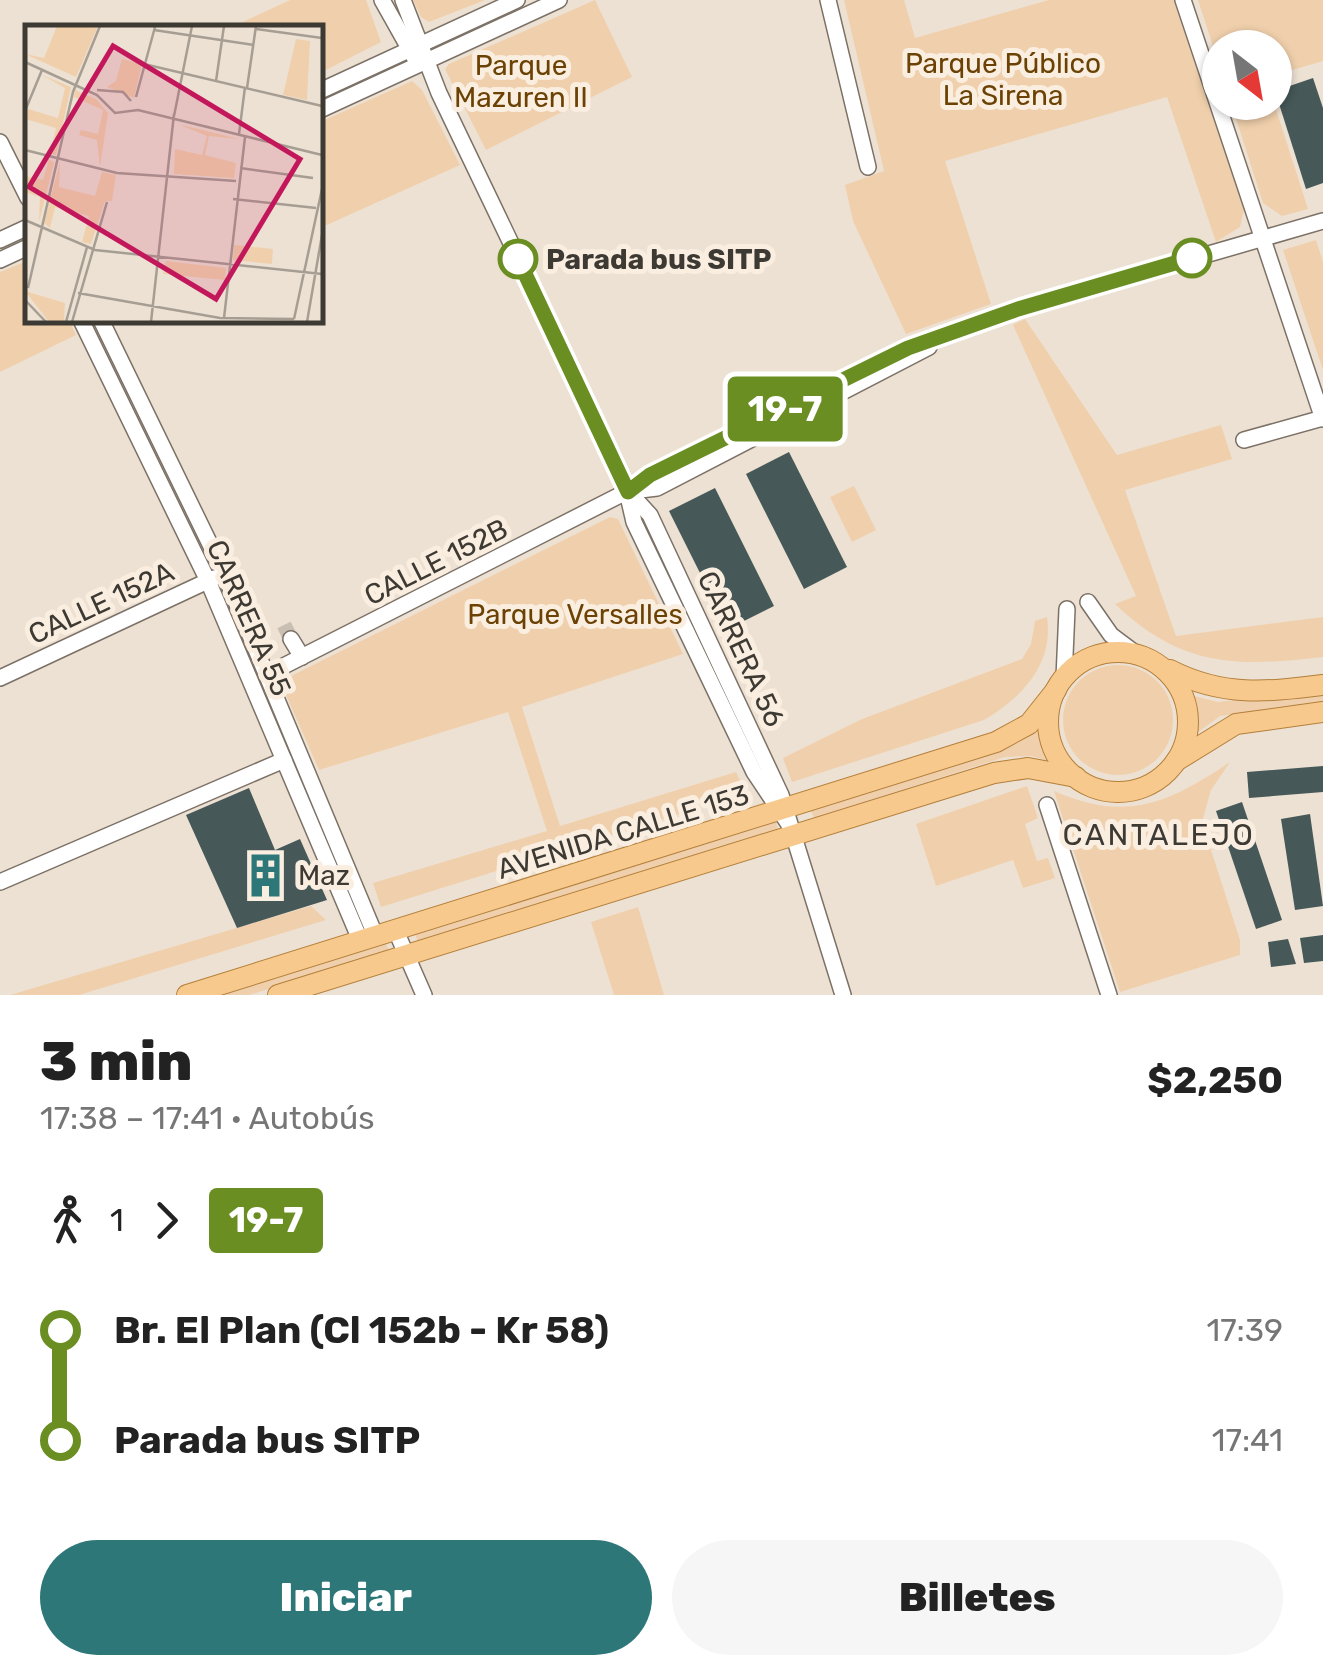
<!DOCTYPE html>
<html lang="es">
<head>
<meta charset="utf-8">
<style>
	:root { --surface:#fff; --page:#f6f6f6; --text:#222; --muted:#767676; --accent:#2d7779 }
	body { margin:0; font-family:Rubik,sans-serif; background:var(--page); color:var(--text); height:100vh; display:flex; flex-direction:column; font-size:38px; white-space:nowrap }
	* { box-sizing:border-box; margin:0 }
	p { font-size:32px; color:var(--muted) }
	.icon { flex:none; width:55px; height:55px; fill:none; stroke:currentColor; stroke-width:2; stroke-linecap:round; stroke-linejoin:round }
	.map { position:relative; height:995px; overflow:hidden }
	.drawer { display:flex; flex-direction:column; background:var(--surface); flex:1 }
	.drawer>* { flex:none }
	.badge { padding:0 20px; border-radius:8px; font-size:35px; line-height:65px }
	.needle { width:65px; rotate:149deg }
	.fabs { position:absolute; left:1202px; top:30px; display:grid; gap:20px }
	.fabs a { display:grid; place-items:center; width:90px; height:90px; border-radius:50%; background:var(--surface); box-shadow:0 2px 8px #0004; font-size:50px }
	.map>.badge { position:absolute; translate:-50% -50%; box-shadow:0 0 0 5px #fff }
	.legs { display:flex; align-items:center; gap:15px; height:110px; padding:0 40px; font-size:32px }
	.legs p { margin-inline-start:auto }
	.summary { display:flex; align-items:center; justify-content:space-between; height:170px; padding:0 40px }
	h1 { font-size:55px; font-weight:800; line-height:75px }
	.action { display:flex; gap:20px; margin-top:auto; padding:20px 40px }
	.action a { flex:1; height:115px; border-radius:60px; background:var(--accent); color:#fff; font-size:40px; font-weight:800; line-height:115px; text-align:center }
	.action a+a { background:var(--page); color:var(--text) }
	ul { padding:0 40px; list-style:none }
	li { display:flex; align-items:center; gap:35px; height:110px; font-size:38px }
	li i { display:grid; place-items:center; width:15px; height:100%; margin:0 12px; background:currentColor }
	li i::after { content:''; width:25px; height:25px; margin:-12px; border:8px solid; border-radius:50%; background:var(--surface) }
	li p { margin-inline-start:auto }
	li:first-child i { background:linear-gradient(#0000 50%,currentColor 0) }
	li:last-child i { background:linear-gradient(currentColor 50%,#0000 0) }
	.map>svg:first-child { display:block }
	.green { fill:#f0d0ac }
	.building { fill:#465858 }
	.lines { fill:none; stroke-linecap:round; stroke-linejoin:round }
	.minor-tunnel { stroke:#cabfb3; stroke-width:15; stroke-dasharray:15 8; stroke-linecap:butt }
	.minor-casing { stroke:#7c7166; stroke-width:18 }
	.major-casing { stroke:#b37f3b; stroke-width:22 }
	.minor { stroke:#fff; stroke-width:15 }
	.major { stroke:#f7c98c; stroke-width:20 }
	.line-1-casing { stroke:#fff; stroke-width:22 }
	.line-1 { stroke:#6b8e23; stroke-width:15 }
	.stop-1-dot { fill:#fff; stroke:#6b8e23; stroke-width:5 }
	.labels { text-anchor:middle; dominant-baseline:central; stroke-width:10; stroke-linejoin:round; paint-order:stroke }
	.park-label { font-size:28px; fill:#6b4203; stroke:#faeee1 }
	.stop-label { font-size:28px; font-weight:bold; fill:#3d3933; stroke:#faeee1; text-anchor:start }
	.street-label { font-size:28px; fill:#3d3933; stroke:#faeee1 }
	.poi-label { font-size:28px; fill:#3d3933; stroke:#faeee1; text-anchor:start }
	.neighbourhood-label { font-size:30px; letter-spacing:2.5px; fill:#3d3933; stroke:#faeee1 }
	.inset-road { fill:none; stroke:#a79e93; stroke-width:2.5 }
	.view { fill:#c2185b; fill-opacity:0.15; stroke:#c2185b; stroke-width:5 }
	.inset-edge { fill:none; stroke:#3d3933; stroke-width:5 }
</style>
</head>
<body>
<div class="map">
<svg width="1323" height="995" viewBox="0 0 1323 995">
	<rect width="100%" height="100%" fill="#ede1d3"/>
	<g class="green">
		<polygon points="290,0 366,0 381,42 320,73 320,28 232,27"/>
		<polygon points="413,0 485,0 429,22 421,17"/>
		<polygon points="595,0 632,77 486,150 445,69 449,64"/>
		<polygon points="844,0 904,0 915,38 1049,0 1175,0 1244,209 1240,227 1216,242 1167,97 945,161 991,304 906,334 853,221 845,185 884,171"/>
		<polygon points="1198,0 1323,0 1323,61 1275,75 1275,48 1220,48 1220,68"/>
		<polygon points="412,81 422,90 460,165 320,228 320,122"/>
		<polygon points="1231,103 1274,103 1308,209 1282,216 1263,203"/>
		<polygon points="1316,240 1323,262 1323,370 1283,250"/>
		<polygon points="27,261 28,320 69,320 76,335 0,372 0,272"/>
		<path d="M1025 319 1117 455 1221 425 1232 459 1125 490 1176 636 1323 617V657C1237 667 1182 668 1115 604L1136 596 1013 325Z"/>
		<polygon points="854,486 876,530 852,542 830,497"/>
		<polygon points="610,517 618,519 683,654 522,707 560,826 736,772 746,793 381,907 373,883 547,831 508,712 319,770 282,686 285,679"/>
		<path d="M1047 617C1054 664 1022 698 984 720L792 782 783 758 862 719 1022 659 1031 644 1035 621Z"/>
		<circle cx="1118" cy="720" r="55"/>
		<polygon points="1323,691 1323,704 1220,716 1197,733 1197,711 1190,695 1218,702"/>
		<polygon points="1041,722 1052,762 1031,756 1005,757 814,818 811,811 1002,749"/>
		<path d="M1230 762 1211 790 1202 822 1240 940V955L1120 992 1054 791C1127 823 1169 803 1230 762Z"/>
		<polygon points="1027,786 1038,818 1025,824 1037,861 1048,858 1055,878 1023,888 1013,860 936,886 916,824"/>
		<polygon points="776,822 778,830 418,942 415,934"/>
		<polygon points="311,906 326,920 79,995 10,995"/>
		<polygon points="638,907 664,995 614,995 591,922"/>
		<polygon points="386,943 389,952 249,995 217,995"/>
	</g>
	<g class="building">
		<polygon points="1313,78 1323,108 1323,183 1306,189 1275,91"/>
		<polygon points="789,452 847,567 804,589 746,474"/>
		<polygon points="715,488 774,606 728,629 669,511"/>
		<polygon points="1323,766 1323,792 1249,798 1247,772"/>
		<polygon points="249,788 275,850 300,839 327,900 237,928 186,815"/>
		<polygon points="1242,802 1282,920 1256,929 1216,811"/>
		<polygon points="1310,814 1323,906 1295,910 1281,819"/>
		<polygon points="1323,935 1323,961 1304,963 1300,938"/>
		<polygon points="1288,939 1296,964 1271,967 1268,942"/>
	</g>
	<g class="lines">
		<polyline class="minor-tunnel" points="284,625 291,639"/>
		<defs>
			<g id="minor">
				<polyline points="382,0 414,57"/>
				<polyline points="403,0 439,93 624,479 634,522 754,772 796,835"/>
				<polyline points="828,0 868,167"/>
				<polyline points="1183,0 1323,419"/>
				<polyline points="320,91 517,0"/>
				<polyline points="320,110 559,0"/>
				<polyline points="0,142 28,198"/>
				<polyline points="0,240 28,227"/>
				<polyline points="0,260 28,247"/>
				<polyline points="81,320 208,581 361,942"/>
				<polyline points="101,320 224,573 376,937"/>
				<polyline points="1244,440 1323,418"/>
				<polyline points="628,491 650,515 781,795 843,995"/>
				<polyline points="632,491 657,488 929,347"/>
				<polyline points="1088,602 1111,635 1135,653"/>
				<polyline points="291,639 302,657"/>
				<polyline points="266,675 628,491 650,475 908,348 1018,309 1323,221"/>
				<polyline points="0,678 214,578"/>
				<polyline points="1064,678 1067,609"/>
				<polyline points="1047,805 1109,995"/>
				<polyline points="0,882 284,760"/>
				<polyline points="396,931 424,995"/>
			</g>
			<g id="major">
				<circle cx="1118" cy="722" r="70"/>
				<path d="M1170 670C1223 697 1266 692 1323 685"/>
				<polyline points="1176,761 1236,724 1323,712"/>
				<polyline points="187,995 996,742 1029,724 1056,690"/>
				<polyline points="278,995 994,773 1028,768 1076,777"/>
			</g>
		</defs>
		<use href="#minor" class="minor-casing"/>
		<use href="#major" class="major-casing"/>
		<use href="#minor" class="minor"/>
		<use href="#major" class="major"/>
	</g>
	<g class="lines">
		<defs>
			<polyline id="line-1" points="518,259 628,492 650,475 908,348 1018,309 1192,258"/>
		</defs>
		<use href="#line-1" class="line-1-casing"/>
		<use href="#line-1" class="line-1"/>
	</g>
	<defs>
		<symbol id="building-bare" viewBox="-9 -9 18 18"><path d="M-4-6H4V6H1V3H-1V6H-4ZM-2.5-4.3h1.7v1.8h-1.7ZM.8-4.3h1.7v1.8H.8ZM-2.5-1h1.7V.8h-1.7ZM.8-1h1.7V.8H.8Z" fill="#2d7779" stroke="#faeee1" stroke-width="2.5" paint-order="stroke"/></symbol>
	</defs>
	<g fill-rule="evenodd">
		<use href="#building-bare" x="234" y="844" width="63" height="63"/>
	</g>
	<g class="stop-1-dot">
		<circle cx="1192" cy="258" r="18"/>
		<circle cx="518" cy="259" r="18"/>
	</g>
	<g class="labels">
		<g class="park-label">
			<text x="1003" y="63">Parque Público<tspan x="1003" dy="32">La Sirena</tspan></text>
			<text x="521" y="65">Parque<tspan x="521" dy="32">Mazuren II</tspan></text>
			<text x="575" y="614">Parque Versalles</text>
		</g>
		<g class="stop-label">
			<text x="546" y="259">Parada bus SITP</text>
		</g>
		<g class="street-label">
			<text transform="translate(436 562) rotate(-27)">CALLE 152B</text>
			<text transform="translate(101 603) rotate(-25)">CALLE 152A</text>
			<text transform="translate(249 618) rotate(66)">CARRERA 55</text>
			<text transform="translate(741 649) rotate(65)">CARRERA 56</text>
			<text transform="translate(623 832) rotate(-17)">AVENIDA CALLE 153</text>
		</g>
		<g class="poi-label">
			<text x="298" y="875">Maz</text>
		</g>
		<g class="neighbourhood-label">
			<text x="1159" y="835">CANTALEJO</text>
		</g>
	</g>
	<g transform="translate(25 25)">
		<rect width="298" height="298" fill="#ede1d3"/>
		<path d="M32 1H73L51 52 0 29 19 33ZM271 14 285 16 282 75 258 70ZM97 34 117 39 109 73 82 62 91 56ZM17 50 46 62 31 130 25 129 31 103 0 94 3 84 33 93 40 63ZM50 65 71 74 83 88 75 142 72 115 54 110 56 105 73 109 78 85 49 72ZM153 99 214 114 184 111 180 130 211 138 209 153 149 149 150 124 177 130 182 111ZM24 134 29 138 14 197 15 172 0 167V151L18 155ZM35 137 34 162 70 171 77 147 91 150 87 176H80L66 219 57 217 64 191 30 182 25 203 19 198ZM209 220 248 224 247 239 208 235ZM141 236 201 243 200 255 138 249ZM0 266 40 278 39 297H24Z" fill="#f0d0ac"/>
		<path class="inset-road" d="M231 4 297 13M129 5 229 20M0 37 72 70 90 88 113 85 297 130M119 39 297 81M191 56 199 1M222 63 231 1M72 65 98 67 106 76M111 72 130 2M0 86 17 45M149 91 167 1M214 109 220 62M0 125 92 148 211 156M215 143 288 153M208 174 291 183M0 195 70 225 297 249M3 263 48 67 75 1M53 268 195 293 269 294M0 275 21 297M199 293 220 112M269 294 297 164M41 297 62 222M47 297 82 177M126 297 149 89M282 297 297 210"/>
		<path class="view" d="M88 21 275 134 191 274 4 162Z"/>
		<rect width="298" height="298" class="inset-edge"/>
	</g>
</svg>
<div class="fabs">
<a><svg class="needle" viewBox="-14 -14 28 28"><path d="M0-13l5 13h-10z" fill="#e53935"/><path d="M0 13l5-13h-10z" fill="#767676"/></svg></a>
</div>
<b class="badge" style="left:785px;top:409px;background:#6b8e23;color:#fff">19-7</b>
</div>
<section class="drawer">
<div class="summary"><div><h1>3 min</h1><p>17:38 – 17:41 · Autobús</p></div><b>$2,250</b></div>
<div class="legs"><svg class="icon" aria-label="walk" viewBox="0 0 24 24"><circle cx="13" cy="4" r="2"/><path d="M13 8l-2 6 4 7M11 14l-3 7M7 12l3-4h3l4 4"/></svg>1<svg class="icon" aria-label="forward" viewBox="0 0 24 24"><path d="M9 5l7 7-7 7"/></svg><b class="badge" style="background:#6b8e23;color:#fff">19-7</b></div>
<ul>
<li><i style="color:#6b8e23"></i><b>Br. El Plan (Cl 152b - Kr 58)</b><p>17:39</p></li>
<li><i style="color:#6b8e23"></i><b>Parada bus SITP</b><p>17:41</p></li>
</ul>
<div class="action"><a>Iniciar</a><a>Billetes</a></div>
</section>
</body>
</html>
